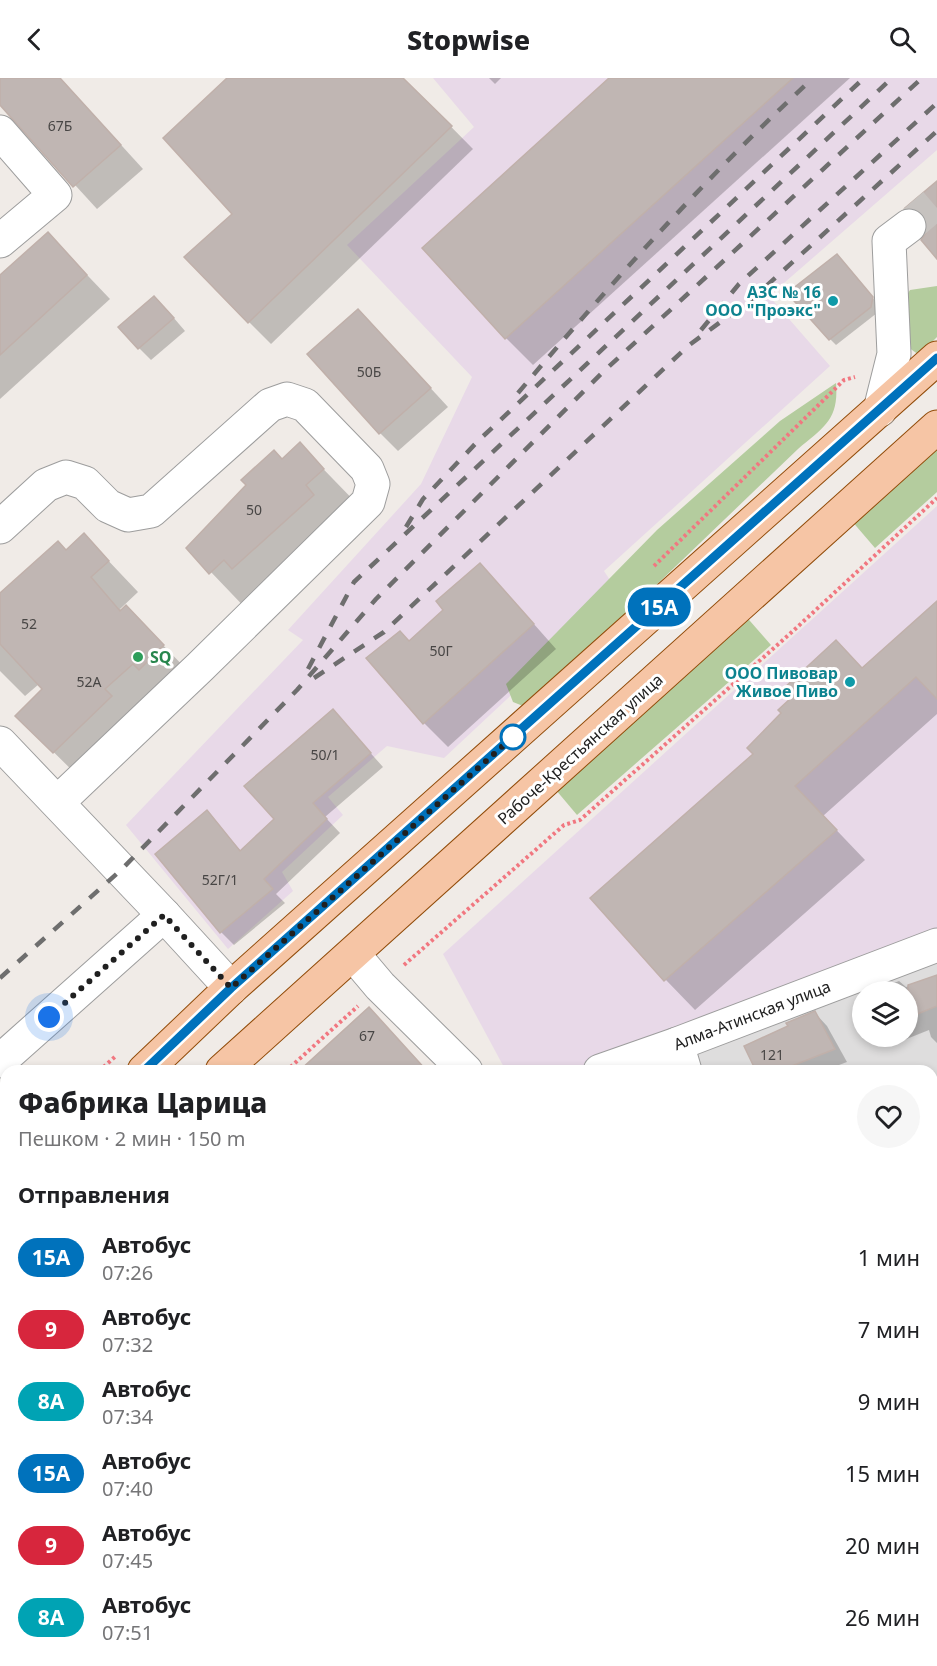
<!DOCTYPE html>
<html lang="ru">
<head>
<meta charset="utf-8">
<style>
	:root { --surface:#fff; --page:#f6f6f6; --text:#202124; --muted:#757577 }
	body { margin:0; font-family:"Noto Sans",sans-serif; background:var(--page); color:var(--text); height:100vh; display:flex; flex-direction:column; font-size:22px; white-space:nowrap }
	* { box-sizing:border-box; margin:0 }
	p { font-size:20px; color:var(--muted) }
	.icon { flex:none; width:33px; height:33px; fill:none; stroke:currentColor; stroke-width:2; stroke-linecap:round; stroke-linejoin:round }
	.map { position:relative; flex:1; overflow:hidden }
	.sheet { position:absolute; left:0px; top:987px; width:938px; height:602px; display:flex; flex-direction:column; background:var(--surface); border-radius:18px 18px 0 0; box-shadow:0 3px 9px #0003 }
	.sheet>* { flex:none }
	.badge { padding:0 12px; border-radius:20px; font-size:21px; line-height:39px }
	.buttons { position:absolute; left:852px; top:903px; display:grid; gap:12px }
	.buttons a { display:grid; place-items:center; width:66px; height:66px; border-radius:50%; background:var(--surface); box-shadow:0 3px 9px #0003; font-size:30px }
	.you { position:absolute; width:30px; height:30px; margin:-15px; border:4px solid #fff; border-radius:50%; background:#1a73e8; box-shadow:0 0 0 9px #1a73e833 }
	.map>.badge { position:absolute; translate:-50% -50%; box-shadow:0 0 0 3px #fff }
	h2 { padding:0 18px; font-size:22px; line-height:54px }
	.round { display:grid; place-items:center; flex:none; width:63px; height:63px; border-radius:32px; background:var(--page) }
	.head { display:flex; align-items:center; justify-content:space-between; height:102px; padding:0 18px }
	h1 { font-size:28px; font-weight:800; line-height:45px }
	ul { padding:0; list-style:none }
	li { display:flex; align-items:center; gap:18px; height:72px; padding:0 18px }
	li div { flex:1 }
	li b { display:block; font-size:22px }
	li em { font-style:normal }
	li .badge { min-width:66px; font-weight:700; text-align:center }
	header { display:flex; justify-content:space-between; align-items:center; height:78px; padding:0 18px; background:var(--surface); font-size:27px; font-weight:800 }
	.map>svg:first-child { display:block }
	.residential { fill:#dedddd; fill-rule:evenodd }
	.industrial { fill:#e8d9e8 }
	.grass { fill:#d4e6b0 }
	.forest { fill:#b4cc9e }
	.shadow { fill:#0003 }
	.building { fill:#c0b6b3; stroke:#c0b0aa; stroke-width:1.5 }
	.lines { fill:none; stroke-linecap:round; stroke-linejoin:round }
	.minor-tunnel { stroke:#c6c2bf; stroke-width:33; stroke-dasharray:33 16; stroke-linecap:butt }
	.minor-casing { stroke:#9d9d9d; stroke-width:35 }
	.major-casing { stroke:#914c0a; stroke-width:35 }
	.path { stroke:#f17780; stroke-width:4; stroke-dasharray:3 3; stroke-linecap:butt }
	.minor { stroke:#fff; stroke-width:33 }
	.major { stroke:#f6c5a5; stroke-width:33 }
	.rail { stroke:#6e6e6e; stroke-width:4.5; stroke-dasharray:12 12; stroke-linecap:butt }
	.line-casing { stroke:#fff; stroke-width:14 }
	.line { stroke:#0072bc; stroke-width:9 }
	.walk { stroke:#202020; stroke-width:6; stroke-dasharray:0 10.8 }
	.culture-dot { fill:#0f9aa8; stroke:#fff; stroke-width:2 }
	.leisure-dot { fill:#2e9e5b; stroke:#fff; stroke-width:2 }
	.stop-dot { fill:#fff; stroke:#0072bc; stroke-width:3 }
	.labels { text-anchor:middle; dominant-baseline:central; stroke-width:6; stroke-linejoin:round; paint-order:stroke }
	.number-label { font-size:14px; fill:#484645 }
	.culture-label { font-size:16px; font-weight:bold; fill:#0d838f; stroke:#fff; text-anchor:end }
	.leisure-label { font-size:16px; font-weight:bold; fill:#27864d; stroke:#fff; text-anchor:start }
	.street-label { font-size:16px; fill:#202020; stroke:#fff }
</style>
</head>
<body>
<header><svg class="icon" aria-label="back" viewBox="0 0 24 24"><path d="M15 5l-7 7 7 7"/></svg>Stopwise<svg class="icon" aria-label="search" viewBox="0 0 24 24"><circle cx="10" cy="10" r="6"/><path d="M15 15l6 6"/></svg></header>
<div class="map">
<svg width="937" height="1588" viewBox="0 0 937 1588">
	<rect width="100%" height="100%" fill="#f0ebe7"/>
	<g class="residential">
		<path d="M937 853V1489L932 1490V993H579ZM862 914H908V958H862Z"/>
		<polygon points="611,1583 689,1583 683,1588 618,1588"/>
	</g>
	<g class="industrial">
		<polygon points="433,0 937,0 937,72 769,218 830,288 604,493 619,516 444,680 387,668 328,719 343,737 282,794 293,813 228,871 126,747 303,562 288,552 421,406 472,299 347,167 474,49"/>
		<polygon points="937,428 937,853 579,993 506,993 443,876"/>
		<polygon points="937,1489 937,1588 683,1588 689,1582 932,1582 932,1490"/>
	</g>
	<g class="grass">
		<polygon points="6,1221 6,1582 48,1583 48,1588 4,1588 0,1549 0,1227"/>
		<polygon points="129,1582 257,1583 255,1588 129,1588"/>
	</g>
	<g class="forest">
		<polygon points="937,208 937,259 919,277 901,264 900,228 910,212"/>
		<path d="M836 305C839 342 824 349 798 371L528 630 513 624 506 606 657 452 780 343Z"/>
		<polygon points="937,364 937,414 875,470 851,442"/>
		<polygon points="743,535 771,567 577,737 550,705"/>
	</g>
	<g class="shadow">
		<polygon points="0,0 60,0 143,91 97,131 0,25"/>
		<polygon points="230,0 403,0 473,71 271,266 249,244 234,136"/>
		<polygon points="489,0 501,0 495,6"/>
		<polygon points="612,0 850,0 533,287 506,260"/>
		<polygon points="928,113 937,121 937,179 928,155 928,142 919,142 907,130"/>
		<polygon points="48,156 110,221 0,321 0,199"/>
		<polygon points="842,184 878,226 877,235 836,267 830,261"/>
		<polygon points="167,232 185,253 151,282 139,270"/>
		<polygon points="376,251 448,329 398,373 380,355"/>
		<polygon points="300,367 366,435 348,451 356,460 276,533 253,538 188,470 248,407 283,382"/>
		<polygon points="84,457 138,514 120,531 156,560 194,599 84,704 17,638 44,611 39,606 25,618 0,593 0,517 66,473"/>
		<polygon points="480,487 503,511 556,571 448,669 424,645 368,580 410,564 446,533"/>
		<polygon points="937,525 937,636 823,738 865,782 695,932 666,902 592,820 755,676 794,619 836,564 863,591"/>
		<polygon points="333,633 383,689 325,739 340,755 276,816 285,825 234,867 221,854 206,734 242,774 276,741"/>
		<polygon points="937,898 937,965 931,959 929,952 904,962 901,958 908,958 908,914 874,913 899,903 906,909"/>
		<polygon points="369,931 428,993 302,993"/>
		<polygon points="815,935 827,948 847,984 823,993 758,993"/>
		<polygon points="937,1053 937,1117 932,1119 932,1055"/>
		<polygon points="932,1352 937,1380 937,1456 932,1457"/>
	</g>
	<g class="building">
		<polygon points="0,0 60,0 121,67 73,109 0,27"/>
		<polygon points="227,0 403,0 452,48 248,245 184,179 232,136 163,60"/>
		<polygon points="609,0 793,0 505,261 422,170"/>
		<polygon points="937,103 937,181 921,162 926,155 928,146 924,137 916,131 905,130"/>
		<polygon points="48,154 87,197 0,277 0,197"/>
		<polygon points="837,176 873,219 871,229 829,262 787,215"/>
		<polygon points="154,218 174,240 138,271 118,249"/>
		<polygon points="358,231 431,310 379,356 307,276"/>
		<polygon points="300,364 324,391 306,407 314,417 232,491 224,482 209,496 186,470 246,407 241,402 274,372 282,381"/>
		<polygon points="84,455 109,483 91,499 120,533 126,527 164,567 139,592 133,586 105,611 112,618 53,675 15,638 42,611 0,566 0,515 58,463 66,472"/>
		<polygon points="480,485 534,546 423,646 366,580 400,553 409,563 443,532 436,523"/>
		<polygon points="937,523 937,621 916,599 795,708 837,752 664,903 590,820 753,676 747,670 781,635 778,632 792,619 784,610 836,562 862,590"/>
		<polygon points="333,631 371,675 313,725 327,741 264,801 273,811 220,855 155,776 207,732 240,773 274,741 244,708"/>
		<polygon points="937,897 937,928 908,940 908,907"/>
		<polygon points="369,929 427,993 299,993"/>
		<polygon points="815,933 835,971 779,993 756,993 744,968 788,948 786,945"/>
	</g>
	<g class="lines">
		<polyline class="minor-tunnel" points="909,148 937,124"/>
		<defs>
			<g id="minor">
				<polyline points="0,54 55,117 0,163"/>
				<polyline points="880,332 894,276 889,163 909,148"/>
				<polyline points="0,449 46,407 66,399 85,405 108,428 128,437 151,433 270,327 287,321 305,327 367,391 373,406 368,424 200,589 58,724"/>
				<polyline points="0,665 164,837 231,910"/>
				<polyline points="353,876 380,908 466,993"/>
				<polyline points="677,966 685,993"/>
				<polyline points="0,983 164,837"/>
				<polyline points="600,993 677,966 937,867"/>
				<polyline points="932,1118 937,1117"/>
				<polyline points="932,1257 937,1256"/>
				<polyline points="932,1471 937,1470"/>
				<polyline points="585,1582 590,1588"/>
				<polyline points="69,1588 70,1582"/>
				<polyline points="111,1588 111,1582"/>
				<polyline points="268,1588 270,1582"/>
				<polyline points="336,1588 347,1582"/>
			</g>
			<g id="major">
				<polyline points="144,993 231,910 937,280"/>
				<polyline points="222,993 937,349"/>
				<polyline points="0,1127 6,1121"/>
				<polyline points="0,1201 6,1195"/>
			</g>
		</defs>
		<use href="#minor" class="minor-casing"/>
		<use href="#major" class="major-casing"/>
		<g class="path">
			<polyline points="654,488 844,302 855,299"/>
			<polyline points="404,887 564,747 580,742 793,553 937,420"/>
			<polyline points="99,993 116,978"/>
			<polyline points="286,993 358,928"/>
			<polyline points="0,1083 6,1078"/>
			<polyline points="0,1366 6,1365"/>
		</g>
		<use href="#minor" class="minor"/>
		<use href="#major" class="major"/>
		<g class="rail">
			<polyline points="701,252 739,206 937,25"/>
			<path d="M518 315C611 205 707 98 813 0"/>
			<polyline points="406,449 423,421 478,363 864,0"/>
			<polyline points="308,591 354,504 892,0"/>
			<polyline points="314,600 384,554 688,268 753,220 937,53"/>
			<polyline points="0,900 121,792 297,612 376,521 603,294 922,0"/>
			<polyline points="932,1255 937,1255"/>
			<polyline points="0,1355 6,1355"/>
		</g>
	</g>
	<g class="lines">
		<defs>
			<polyline id="line" points="144,993 231,910 937,280"/>
		</defs>
		<use href="#line" class="line-casing"/>
		<use href="#line" class="line"/>
		<polyline class="walk" points="49,939 164,837 231,910 513,659"/>
	</g>
	<g class="culture-dot">
		<circle cx="833" cy="223" r="6"/>
		<circle cx="850" cy="604" r="6"/>
	</g>
	<circle class="leisure-dot" cx="138" cy="579" r="6"/>
	<circle class="stop-dot" cx="513" cy="659" r="12"/>
	<g class="labels">
		<g class="number-label">
			<text x="60" y="47">67Б</text>
			<text x="369" y="293">50Б</text>
			<text x="254" y="431">50</text>
			<text x="29" y="545">52</text>
			<text x="441" y="572">50Г</text>
			<text x="89" y="603">52А</text>
			<text x="325" y="676">50/1</text>
			<text x="220" y="801">52Г/1</text>
			<text x="367" y="957">67</text>
			<text x="772" y="976">121</text>
		</g>
		<g class="culture-label">
			<text x="821" y="214">АЗС № 16<tspan x="821" dy="18">ООО "Проэкс"</tspan></text>
			<text x="838" y="595">ООО Пивовар<tspan x="838" dy="18">Живое Пиво</tspan></text>
		</g>
		<g class="leisure-label">
			<text x="150" y="579">SQ</text>
		</g>
		<g class="street-label">
			<text transform="translate(580 671) rotate(-42)">Рабоче-Крестьянская улица</text>
			<text transform="translate(752 937) rotate(-21)">Алма-Атинская улица</text>
		</g>
	</g>
</svg>
<div class="buttons">
<a><svg class="icon" aria-label="layers" viewBox="0 0 24 24"><path d="M12 4l9 5-9 5-9-5zM3 14l9 5 9-5"/></svg></a>
</div>
<div class="you" style="left:49px;top:939px"></div>
<b class="badge" style="left:659px;top:529px;background:#0072bc;color:#fff">15А</b>
<section class="sheet">
<div class="head"><div><h1>Фабрика Царица</h1><p>Пешком · 2 мин · 150 m</p></div><a class="round"><svg class="icon" aria-label="heart" viewBox="0 0 24 24"><path d="M12 20l-8-8c-3-5 5-10 8-4 3-6 11-1 8 4z"/></svg></a></div>
<h2>Отправления</h2>
<ul>
<li><span class="badge" style="background:#0072bc;color:#fff">15А</span><div><b>Автобус</b><p>07:26</p></div><em>1 мин</em></li>
<li><span class="badge" style="background:#d7263d;color:#fff">9</span><div><b>Автобус</b><p>07:32</p></div><em>7 мин</em></li>
<li><span class="badge" style="background:#00a3b4;color:#fff">8А</span><div><b>Автобус</b><p>07:34</p></div><em>9 мин</em></li>
<li><span class="badge" style="background:#0072bc;color:#fff">15А</span><div><b>Автобус</b><p>07:40</p></div><em>15 мин</em></li>
<li><span class="badge" style="background:#d7263d;color:#fff">9</span><div><b>Автобус</b><p>07:45</p></div><em>20 мин</em></li>
<li><span class="badge" style="background:#00a3b4;color:#fff">8А</span><div><b>Автобус</b><p>07:51</p></div><em>26 мин</em></li>
</ul>
</section>
</div>
</body>
</html>
